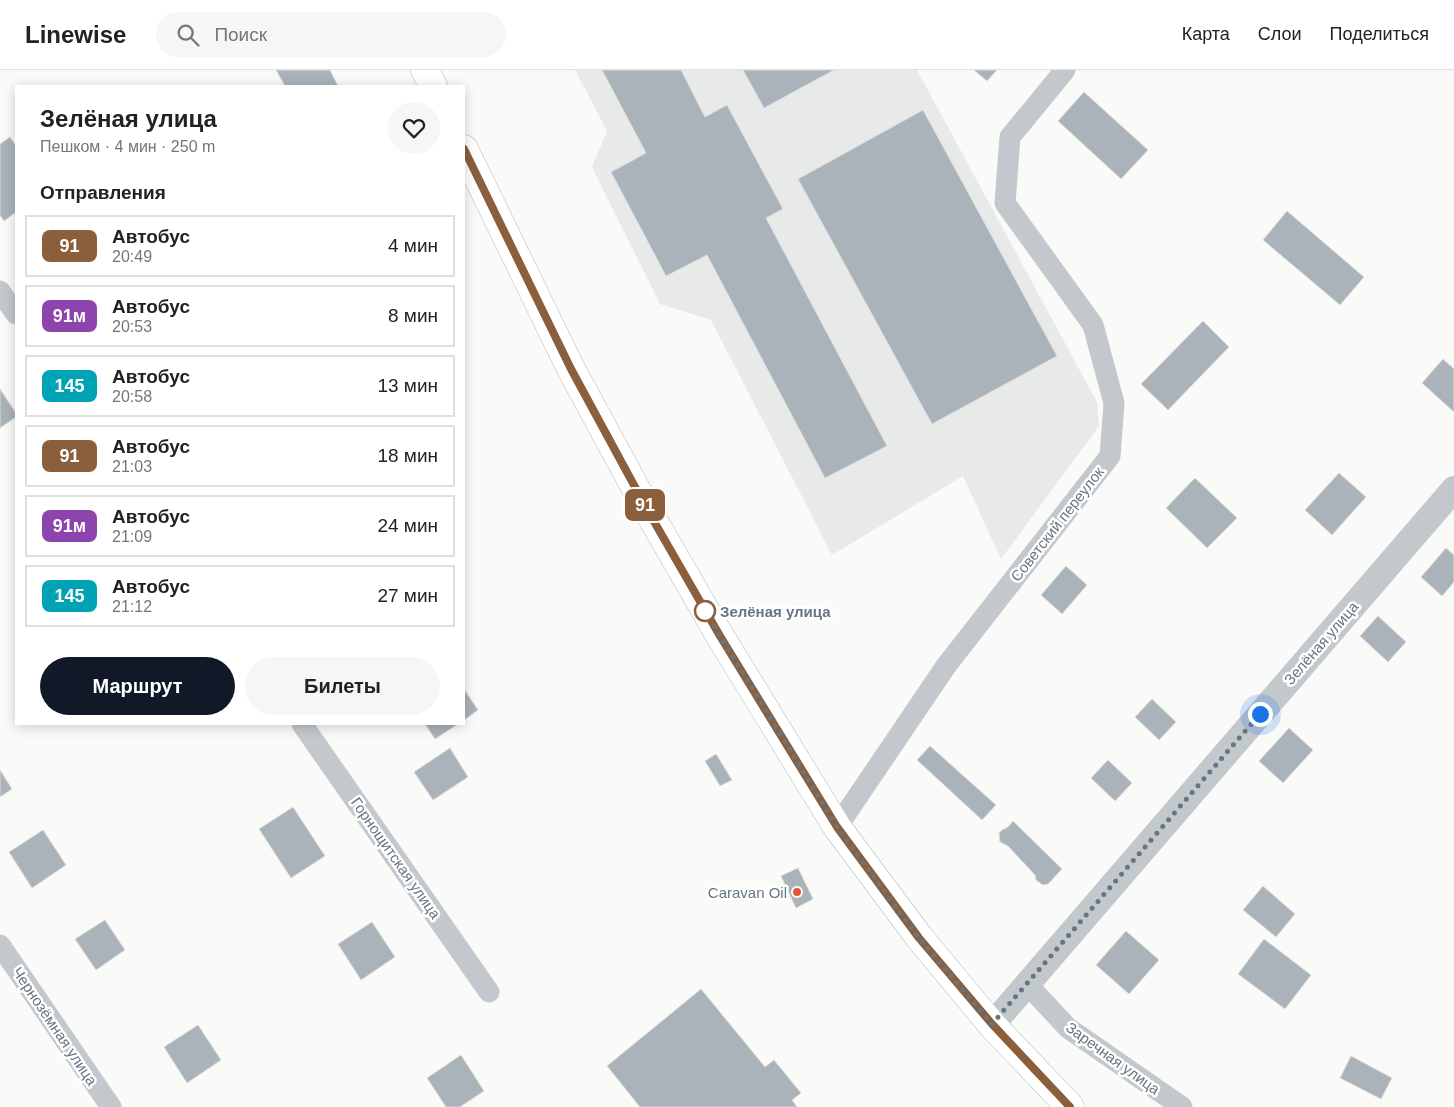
<!DOCTYPE html>
<html lang="ru">
<head>
<meta charset="utf-8">
<style>
	:root { --surface:#fff; --page:#f6f6f6; --text:#222; --muted:#767676; --line:#e0e0e0; --accent:#111827 }
	body { margin:0; font-family:Arial,sans-serif; background:var(--page); color:var(--text); height:100vh; display:flex; flex-direction:column; font-size:19px; white-space:nowrap }
	* { box-sizing:border-box; margin:0 }
	p { font-size:16px; color:var(--muted) }
	.icon { flex:none; width:28px; height:28px; fill:none; stroke:currentColor; stroke-width:2; stroke-linecap:round; stroke-linejoin:round }
	.map { position:relative; flex:1; overflow:hidden }
	.sheet { position:absolute; left:15px; top:15px; width:450px; height:640px; display:flex; flex-direction:column; background:var(--surface); border-radius:0px; box-shadow:0 2px 12px #0003 }
	.sheet>* { flex:none }
	.badge { padding:0 10px; border-radius:8px; font-size:18px; line-height:32px }
	.you { position:absolute; width:25px; height:25px; margin:-12px; border:4px solid #fff; border-radius:50%; background:#1a73e8; box-shadow:0 0 0 8px #1a73e833 }
	.map>.badge { position:absolute; translate:-50% -50%; box-shadow:0 0 0 2px #fff }
	h2 { padding:0 25px; font-size:19px; line-height:45px }
	.round { display:grid; place-items:center; flex:none; width:52px; height:52px; border-radius:26px; background:var(--page) }
	.head { display:flex; align-items:center; justify-content:space-between; height:85px; padding:0 25px }
	h1 { font-size:24px; font-weight:800; line-height:38px }
	.primary-button { display:flex; gap:10px; margin-top:auto; padding:10px 25px }
	.primary-button a { flex:1; height:58px; border-radius:30px; background:var(--accent); color:#fff; font-size:20px; font-weight:800; line-height:58px; text-align:center }
	.primary-button a+a { background:var(--page); color:var(--text) }
	ul { padding:0; list-style:none }
	li { display:flex; align-items:center; gap:15px; height:62px; margin:0 10px 8px; padding:0 15px; border:2px solid var(--line); border-radius:0px }
	li div { flex:1 }
	li b { display:block; font-size:19px }
	li em { font-style:normal }
	li .badge { min-width:55px; font-weight:700; text-align:center }
	header { display:flex; align-items:center; gap:30px; box-sizing:border-box; height:70px; padding:0 25px; background:var(--surface); border-bottom:1px solid var(--line) }
	header strong { font-size:24px }
	nav { display:flex; gap:28px; margin-inline-start:auto; font-size:18px }
	.search { width:350px; height:45px; background:var(--page); display:flex; align-items:center; gap:12px; box-sizing:border-box; padding:0 18px; border-radius:28px; color:var(--muted); font-size:19px }
	.map>svg:first-child { display:block }
	.built { fill:#e8e9e9 }
	.building { fill:#aab3b9; stroke:#dcdcda }
	.lines { fill:none; stroke-linecap:round; stroke-linejoin:round }
	.primary-casing { stroke:#b5babe; stroke-width:29 }
	.minor { stroke:#c3c8cc; stroke-width:21 }
	.tertiary { stroke:#c3c8cc; stroke-width:26 }
	.primary { stroke:#fff; stroke-width:28 }
	.line-casing { stroke:#fff; stroke-width:11 }
	.line { stroke:#8b5e3c; stroke-width:8 }
	.walk { stroke:#657683; stroke-width:5; stroke-dasharray:0 9 }
	.stop-dot { fill:#fff; stroke:#8b5e3c; stroke-width:2.5 }
	.poi-dot { fill:#e4572e; stroke:#fff; stroke-width:2 }
	.labels { text-anchor:middle; dominant-baseline:central; stroke-width:5; stroke-linejoin:round; paint-order:stroke }
	.street-label { font-size:15px; fill:#657683; stroke:#fff }
	.stop-label { font-size:15px; font-weight:bold; fill:#657683; stroke:#fff; text-anchor:start }
	.poi-label { font-size:15px; fill:#657683; stroke:#fff; text-anchor:end }
</style>
</head>
<body>
<header>
<strong>Linewise</strong>
<div class="search"><svg class="icon" aria-label="search" viewBox="0 0 24 24"><circle cx="10" cy="10" r="6"/><path d="M15 15l6 6"/></svg>Поиск</div>
<nav><a>Карта</a><a>Слои</a><a>Поделиться</a></nav>
</header>
<div class="map">
<svg width="1454" height="1037" viewBox="0 0 1454 1037">
	<rect width="100%" height="100%" fill="#fafaf8"/>
	<polygon class="built" points="575,0 917,0 1097,332 1099,356 1001,489 963,406 832,485 711,250 660,234 592,97 607,61"/>
	<g class="building">
		<polygon points="276,0 330,0 338,16 285,16"/>
		<polygon points="602,0 681,0 705,47 727,35 783,139 766,148 887,376 825,408 707,185 666,206 611,102 646,83"/>
		<polygon points="743,0 834,0 764,38"/>
		<polygon points="974,0 997,0 987,11"/>
		<polygon points="1084,22 1148,80 1121,109 1058,51"/>
		<polygon points="923,40 1057,286 932,354 798,109"/>
		<polygon points="10,67 16,76 16,142 4,151 0,145 0,74"/>
		<polygon points="1287,141 1364,207 1340,235 1263,170"/>
		<polygon points="1203,251 1229,277 1168,340 1141,314"/>
		<polygon points="1443,289 1454,299 1454,342 1422,313"/>
		<polygon points="0,319 16,343 16,347 0,358"/>
		<polygon points="1339,403 1366,427 1332,465 1305,440"/>
		<polygon points="1195,408 1237,448 1207,478 1166,438"/>
		<polygon points="1446,478 1454,485 1454,512 1442,526 1421,507"/>
		<polygon points="1066,496 1087,515 1062,544 1041,525"/>
		<polygon points="1378,546 1406,572 1388,592 1360,566"/>
		<polygon points="464,619 478,640 464,650"/>
		<polygon points="1152,629 1176,652 1159,670 1135,647"/>
		<polygon points="425,654 458,654 435,669"/>
		<polygon points="1289,658 1313,680 1283,713 1259,691"/>
		<polygon points="930,676 996,735 982,750 917,690"/>
		<polygon points="450,678 468,707 433,730 414,702"/>
		<polygon points="716,684 732,710 720,716 705,691"/>
		<polygon points="1108,690 1132,713 1115,731 1091,708"/>
		<polygon points="0,700 12,719 0,727"/>
		<polygon points="293,737 325,786 291,808 259,759"/>
		<polygon points="1013,751 1062,799 1048,814 1043,815 1036,810 1035,805 1008,776 1000,772 999,763 1002,760 1008,757"/>
		<polygon points="43,760 66,795 32,818 9,782"/>
		<polygon points="798,798 813,829 796,838 781,806"/>
		<polygon points="1263,816 1295,844 1276,867 1243,840"/>
		<polygon points="105,850 125,880 96,900 75,869"/>
		<polygon points="372,852 395,887 361,910 338,874"/>
		<polygon points="1126,861 1159,890 1129,924 1096,895"/>
		<polygon points="1264,869 1311,905 1285,939 1238,904"/>
		<polygon points="701,919 765,997 774,990 801,1023 792,1030 797,1037 640,1037 607,996"/>
		<polygon points="198,955 221,990 187,1013 164,977"/>
		<polygon points="461,985 484,1021 460,1037 446,1037 427,1008"/>
		<polygon points="1351,986 1392,1008 1381,1029 1340,1008"/>
	</g>
	<g class="lines">
		<defs>
			<g id="primary">
				<polyline points="425,0 433,16"/>
				<polyline points="464,79 571,299 648,441 720,566 837,757 919,867 992,955 1070,1037"/>
			</g>
		</defs>
		<use href="#primary" class="primary-casing"/>
		<g class="minor">
			<polyline points="0,221 16,244"/>
			<polyline points="302,654 489,922"/>
			<polyline points="837,757 946,596 1110,386 1114,333 1093,255 1005,133 1010,67 1065,0"/>
			<polyline points="0,875 111,1037"/>
			<polyline points="1027,914 1068,958 1182,1037"/>
		</g>
		<polyline class="tertiary" points="992,955 1454,419"/>
		<use href="#primary" class="primary"/>
	</g>
	<g class="lines">
		<defs>
			<polyline id="line" points="464,79 571,299 648,441 720,566 837,757 919,868 992,954 1070,1037"/>
		</defs>
		<use href="#line" class="line-casing"/>
		<use href="#line" class="line"/>
		<polyline class="walk" points="705,541 837,757 919,868 992,954 1260,644"/>
	</g>
	<circle class="stop-dot" cx="705" cy="541" r="10"/>
	<circle class="poi-dot" cx="797" cy="822" r="5"/>
	<g class="labels">
		<g class="street-label">
			<text transform="translate(1057 454) rotate(-52)">Советский переулок</text>
			<text transform="translate(1321 573) rotate(-49)">Зелёная улица</text>
			<text transform="translate(396 788) rotate(55)">Горнощитская улица</text>
			<text transform="translate(55 956) rotate(56)">Чернозёмная улица</text>
			<text transform="translate(1113 988) rotate(36)">Заречная улица</text>
		</g>
		<g class="stop-label">
			<text x="720" y="541">Зелёная улица</text>
		</g>
		<g class="poi-label">
			<text x="787" y="822">Caravan Oil</text>
		</g>
	</g>
</svg>
<div class="you" style="left:1260px;top:644px"></div>
<b class="badge" style="left:645px;top:435px;background:#8b5e3c;color:#fff">91</b>
<section class="sheet">
<div class="head"><div><h1>Зелёная улица</h1><p>Пешком · 4 мин · 250 m</p></div><a class="round"><svg class="icon" aria-label="heart" viewBox="0 0 24 24"><path d="M12 20l-8-8c-3-5 5-10 8-4 3-6 11-1 8 4z"/></svg></a></div>
<h2>Отправления</h2>
<ul>
<li><span class="badge" style="background:#8b5e3c;color:#fff">91</span><div><b>Автобус</b><p>20:49</p></div><em>4 мин</em></li>
<li><span class="badge" style="background:#8e44ad;color:#fff">91м</span><div><b>Автобус</b><p>20:53</p></div><em>8 мин</em></li>
<li><span class="badge" style="background:#00a3b4;color:#fff">145</span><div><b>Автобус</b><p>20:58</p></div><em>13 мин</em></li>
<li><span class="badge" style="background:#8b5e3c;color:#fff">91</span><div><b>Автобус</b><p>21:03</p></div><em>18 мин</em></li>
<li><span class="badge" style="background:#8e44ad;color:#fff">91м</span><div><b>Автобус</b><p>21:09</p></div><em>24 мин</em></li>
<li><span class="badge" style="background:#00a3b4;color:#fff">145</span><div><b>Автобус</b><p>21:12</p></div><em>27 мин</em></li>
</ul>
<div class="primary-button"><a>Маршрут</a><a>Билеты</a></div>
</section>
</div>
</body>
</html>
